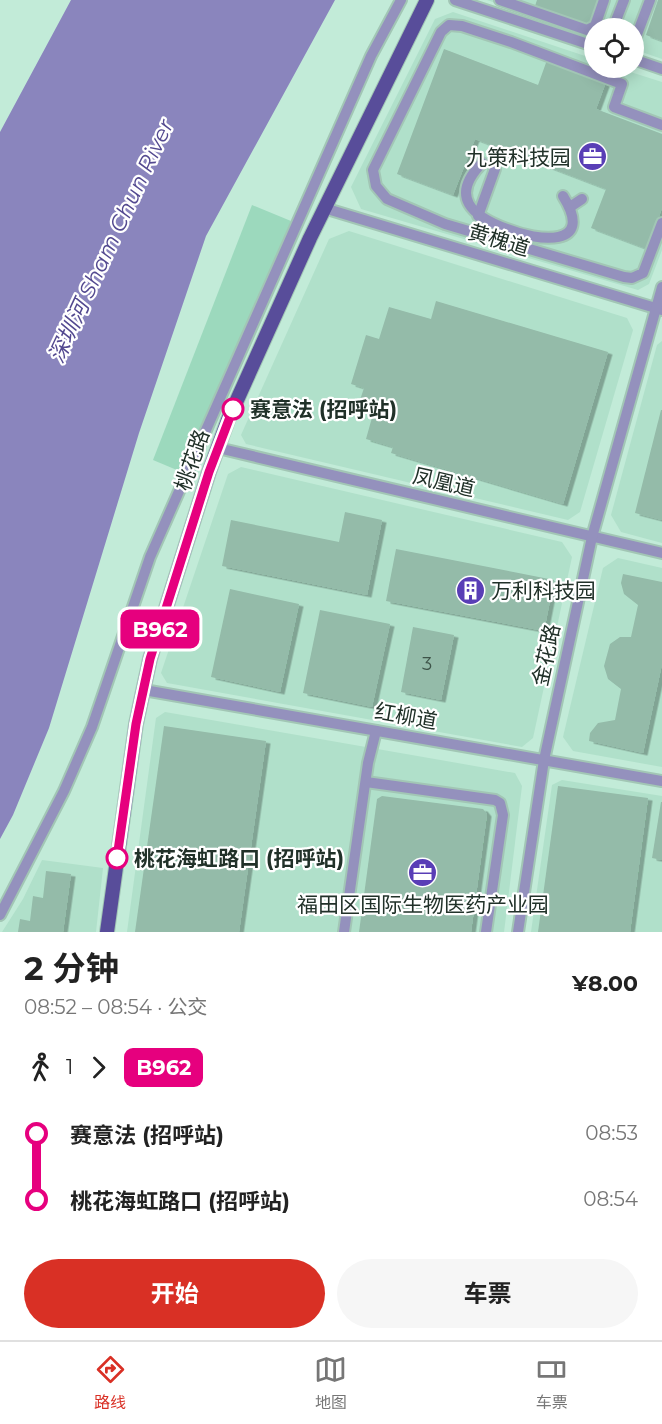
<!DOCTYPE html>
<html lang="zh">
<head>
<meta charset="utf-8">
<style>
	:root { --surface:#fff; --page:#f6f6f6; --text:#222; --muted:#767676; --line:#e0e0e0; --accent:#d93025 }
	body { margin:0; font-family:Montserrat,"Noto Sans SC",sans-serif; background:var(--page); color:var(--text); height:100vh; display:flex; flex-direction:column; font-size:22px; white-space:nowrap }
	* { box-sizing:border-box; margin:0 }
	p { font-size:20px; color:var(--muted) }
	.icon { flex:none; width:33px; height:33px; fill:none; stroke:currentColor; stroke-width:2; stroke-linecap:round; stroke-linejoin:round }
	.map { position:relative; height:932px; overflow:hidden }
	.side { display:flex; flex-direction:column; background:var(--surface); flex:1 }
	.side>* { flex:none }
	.badge { padding:0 12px; border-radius:9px; font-size:21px; line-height:39px }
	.controls { position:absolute; left:584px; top:18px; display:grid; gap:12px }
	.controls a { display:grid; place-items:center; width:60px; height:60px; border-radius:50%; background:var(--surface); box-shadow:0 3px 15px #0003; font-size:30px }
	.map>.badge { position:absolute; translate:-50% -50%; box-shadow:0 0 0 3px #fff }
	.legs { display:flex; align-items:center; gap:9px; height:66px; padding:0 24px; font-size:20px }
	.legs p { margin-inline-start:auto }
	.headline { display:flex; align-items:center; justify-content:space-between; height:102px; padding:0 24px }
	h1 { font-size:33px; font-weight:700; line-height:45px }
	.action { display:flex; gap:12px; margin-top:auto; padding:12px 24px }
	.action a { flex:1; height:69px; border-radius:36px; background:var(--accent); color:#fff; font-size:24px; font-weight:700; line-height:69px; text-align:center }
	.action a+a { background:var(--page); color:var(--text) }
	ul { padding:0 24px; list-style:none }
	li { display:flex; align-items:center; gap:21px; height:66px; font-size:22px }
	li i { display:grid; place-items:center; width:9px; height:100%; margin:0 8px; background:currentColor }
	li i::after { content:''; width:15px; height:15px; margin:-8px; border:4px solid; border-radius:50%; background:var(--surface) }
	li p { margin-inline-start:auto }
	li:first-child i { background:linear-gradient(#0000 50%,currentColor 0) }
	li:last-child i { background:linear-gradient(currentColor 50%,#0000 0) }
	.tab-bar { display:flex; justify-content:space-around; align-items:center; height:84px; border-top:2px solid var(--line); background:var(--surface); font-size:16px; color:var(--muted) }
	.tab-bar a { display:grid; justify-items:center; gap:3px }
	.tab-bar .current { color:var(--accent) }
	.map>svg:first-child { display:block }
	.built { fill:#b0e0ca }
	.green { fill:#9cd9bd }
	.water { fill:#8a85bd }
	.building { fill:#94bba9; filter:url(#shadow) }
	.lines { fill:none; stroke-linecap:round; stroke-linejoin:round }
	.minor-casing { stroke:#a2c6b5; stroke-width:14 }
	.major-casing { stroke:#a2c6b5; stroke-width:16 }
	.minor { stroke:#9491bd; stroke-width:10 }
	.major { stroke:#584d9a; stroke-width:14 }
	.line-1-casing { stroke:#fff; stroke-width:14 }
	.line-1 { stroke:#e6007e; stroke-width:9 }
	.stop-1-dot { fill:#fff; stroke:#e6007e; stroke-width:3 }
	.labels { text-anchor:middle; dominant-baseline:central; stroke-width:4.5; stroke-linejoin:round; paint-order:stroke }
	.number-label { font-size:18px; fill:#3e5449 }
	.poi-label { font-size:21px; fill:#213129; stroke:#fff; text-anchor:end }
	.street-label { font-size:21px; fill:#213129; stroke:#fff }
	.stop-label { font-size:21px; font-weight:bold; fill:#213129; stroke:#fff; text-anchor:start }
	.water-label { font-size:22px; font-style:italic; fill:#534990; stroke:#fff }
</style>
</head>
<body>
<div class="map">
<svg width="662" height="932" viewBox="0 0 662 932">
	<defs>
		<filter id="shadow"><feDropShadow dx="4.5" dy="2.5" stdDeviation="0" flood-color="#0004"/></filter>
	</defs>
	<rect width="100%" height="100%" fill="#c2ebd8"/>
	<g class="built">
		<polygon points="487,0 662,0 662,59 633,49 633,28 594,28 594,37"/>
		<polygon points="453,12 594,59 594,68 618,68 662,82 662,250 649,284 638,290 361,209 351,187 435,19"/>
		<polygon points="349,231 627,318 633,330 580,512 568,520 246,444 241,435 329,239"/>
		<polygon points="662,341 662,543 621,532 611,515 657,345"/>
		<polygon points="241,467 562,542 572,557 533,738 522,747 167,683 161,673 228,474"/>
		<polygon points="618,558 662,568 662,767 573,751 563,737 603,568"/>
		<polygon points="165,712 515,773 522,786 504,932 127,932 156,718"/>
		<polygon points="562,780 662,796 662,932 531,932 552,785"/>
		<polygon points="42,860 103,868 96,932 2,932 23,899"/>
	</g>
	<polygon class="green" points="252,205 291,221 184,473 153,460"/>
	<polygon class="water" points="71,0 335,0 206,236 139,433 49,728 13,815 0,839 0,132"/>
	<g class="building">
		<polygon points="537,0 598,0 589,26 535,6"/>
		<polygon points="658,0 662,0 662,41 646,35"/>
		<polygon points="444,49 538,85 547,60 606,82 596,109 662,134 662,208 647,249 591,228 606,189 475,139 453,195 397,174"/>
		<polygon points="436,301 608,352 563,504 391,453 393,447 366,439 373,414 357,409 364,388 351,384 366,335 379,339 389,307 431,319"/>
		<polygon points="661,410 662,410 662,520 635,513"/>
		<polygon points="345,512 382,520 367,595 222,566 231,520 339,542"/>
		<polygon points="396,549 554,580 544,631 386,601"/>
		<polygon points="623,574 662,582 662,664 643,753 589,741 590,733 598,723 615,720 621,689 608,679 604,666 610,644 620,637 631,637 638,605 624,594 621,583"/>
		<polygon points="230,589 299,604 280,692 211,677"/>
		<polygon points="320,610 390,624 372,707 303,693"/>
		<polygon points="413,627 454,635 441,700 401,692"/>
		<polygon points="164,726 266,741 239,932 135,932"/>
		<polygon points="558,786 648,798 630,932 538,932"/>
		<polygon points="382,796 483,809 487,814 471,932 359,932 377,799"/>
		<polygon points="661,802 662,802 662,860 652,858"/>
		<polygon points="46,871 71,874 63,932 18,932 20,919 30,921 33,896 43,898"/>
	</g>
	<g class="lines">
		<defs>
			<g id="minor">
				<polyline points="455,0 594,46"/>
				<polyline points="500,0 587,30 595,26 604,0"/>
				<polyline points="613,28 624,0"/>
				<polyline points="633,36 636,37 650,0"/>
				<polyline points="633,59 662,69"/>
				<polyline points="662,125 614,107 622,84 511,42 462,26 449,25 441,32 373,170 376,186 387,199 445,224 624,277 632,278 643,273 662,223"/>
				<path d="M482 163C449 197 472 216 507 229 537 241 596 249 563 196"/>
				<polyline points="570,207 582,199"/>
				<polyline points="324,208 662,310"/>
				<polyline points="478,216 495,169"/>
				<polyline points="218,448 662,553"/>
				<polyline points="144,690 662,781"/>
				<polyline points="366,782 495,800 500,803 503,815 486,932"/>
				<polyline points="0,915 64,791 92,727 150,557 371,56 401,0"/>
				<polyline points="344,932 368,763 376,731"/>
				<polyline points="518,932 544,760 592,537 662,287"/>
			</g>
			<polyline id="major" points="107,932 136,724 150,659 209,472 228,420 310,238 427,0"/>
		</defs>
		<use href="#minor" class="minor-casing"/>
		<use href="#major" class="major-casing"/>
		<use href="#minor" class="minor"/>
		<use href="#major" class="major"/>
	</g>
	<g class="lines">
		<defs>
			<polyline id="line-1" points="117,858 136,724 150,659 209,472 233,409"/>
		</defs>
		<use href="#line-1" class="line-1-casing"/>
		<use href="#line-1" class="line-1"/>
	</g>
	<defs>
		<symbol id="office-disc" viewBox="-11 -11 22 22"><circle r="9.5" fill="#593eb6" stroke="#fff"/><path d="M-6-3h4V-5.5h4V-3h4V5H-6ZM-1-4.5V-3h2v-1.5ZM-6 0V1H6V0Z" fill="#fff"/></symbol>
		<symbol id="building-disc" viewBox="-11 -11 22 22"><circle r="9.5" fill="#593eb6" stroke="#fff"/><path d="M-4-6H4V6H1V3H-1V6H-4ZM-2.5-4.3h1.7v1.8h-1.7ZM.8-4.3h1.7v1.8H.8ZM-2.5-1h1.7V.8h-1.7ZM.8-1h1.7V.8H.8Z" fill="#fff"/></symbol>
	</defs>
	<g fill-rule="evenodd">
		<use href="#office-disc" x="576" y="140" width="33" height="33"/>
		<use href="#building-disc" x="454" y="574" width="33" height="33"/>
		<use href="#office-disc" x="406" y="856" width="33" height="33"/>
	</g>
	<g class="stop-1-dot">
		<circle cx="233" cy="409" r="10"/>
		<circle cx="117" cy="858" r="10"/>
	</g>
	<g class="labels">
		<g class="number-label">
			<text x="427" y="664">3</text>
		</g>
		<g class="poi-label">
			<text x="571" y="157">九策科技园</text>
			<text x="491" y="590" text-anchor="start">万利科技园</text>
			<text x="423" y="904" text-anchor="middle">福田区国际生物医药产业园</text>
		</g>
		<g class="street-label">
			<text transform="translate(499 240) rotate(17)">黄槐道</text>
			<text transform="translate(192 460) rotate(-71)">桃花路</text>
			<text transform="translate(444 482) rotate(13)">凤凰道</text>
			<text transform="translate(546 655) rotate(-78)">金花路</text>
			<text transform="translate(406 716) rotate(10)">红柳道</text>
		</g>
		<g class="stop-label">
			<text x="250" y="409">赛意法 (招呼站)</text>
			<text x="134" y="858">桃花海虹路口 (招呼站)</text>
		</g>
		<g class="water-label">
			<text transform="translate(111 241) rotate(-65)">深圳河 Sham Chun River</text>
		</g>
	</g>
</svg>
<div class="controls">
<a><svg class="icon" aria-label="locate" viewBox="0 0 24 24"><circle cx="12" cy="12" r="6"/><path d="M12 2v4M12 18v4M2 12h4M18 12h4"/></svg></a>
</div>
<b class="badge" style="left:160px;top:629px;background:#e6007e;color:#fff">B962</b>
</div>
<section class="side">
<div class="headline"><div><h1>2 分钟</h1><p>08:52 – 08:54 · 公交</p></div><b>¥8.00</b></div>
<div class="legs"><svg class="icon" aria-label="walk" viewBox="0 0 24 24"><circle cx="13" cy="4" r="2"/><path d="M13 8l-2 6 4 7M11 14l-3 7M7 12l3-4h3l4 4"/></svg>1<svg class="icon" aria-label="forward" viewBox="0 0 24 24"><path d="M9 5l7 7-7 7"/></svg><b class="badge" style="background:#e6007e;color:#fff">B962</b></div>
<ul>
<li><i style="color:#e6007e"></i><b>赛意法 (招呼站)</b><p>08:53</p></li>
<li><i style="color:#e6007e"></i><b>桃花海虹路口 (招呼站)</b><p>08:54</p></li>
</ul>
<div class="action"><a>开始</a><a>车票</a></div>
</section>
<nav class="tab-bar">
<a class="current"><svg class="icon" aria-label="directions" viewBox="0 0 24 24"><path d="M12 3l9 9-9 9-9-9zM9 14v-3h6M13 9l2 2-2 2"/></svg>路线</a>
<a><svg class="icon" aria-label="map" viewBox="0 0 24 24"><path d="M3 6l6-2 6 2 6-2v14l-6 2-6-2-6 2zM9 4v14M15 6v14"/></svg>地图</a>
<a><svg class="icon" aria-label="tickets" viewBox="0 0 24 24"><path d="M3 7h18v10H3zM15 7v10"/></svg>车票</a>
</nav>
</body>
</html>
